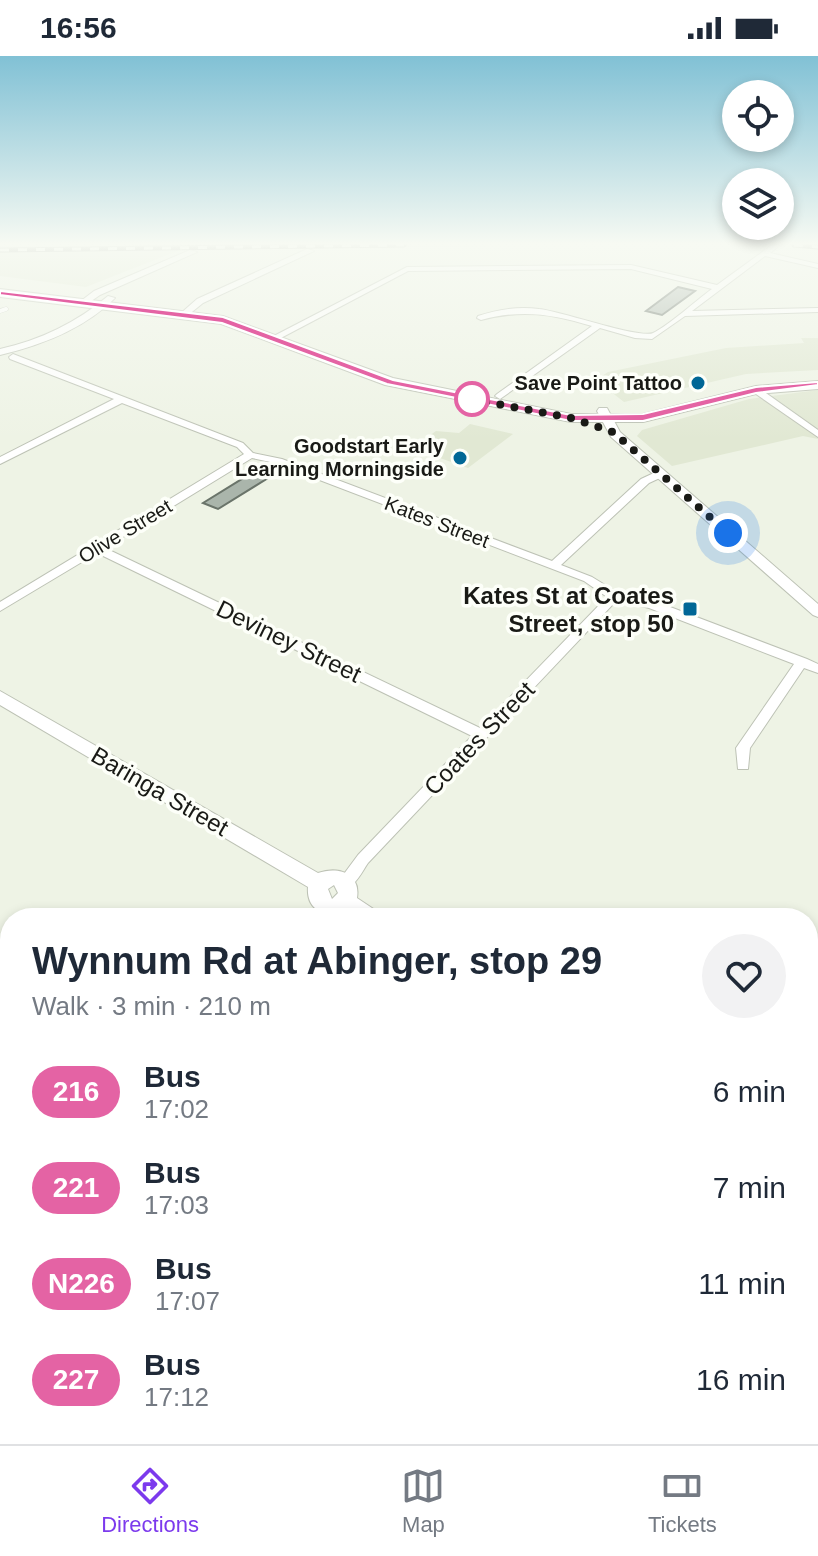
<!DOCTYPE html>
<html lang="en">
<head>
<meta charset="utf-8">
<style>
	:root { --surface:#fff; --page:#f2f2f3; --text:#1f2937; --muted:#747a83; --line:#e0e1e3; --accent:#7c3aed }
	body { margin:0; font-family:Arial,sans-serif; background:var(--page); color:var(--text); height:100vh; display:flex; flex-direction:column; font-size:30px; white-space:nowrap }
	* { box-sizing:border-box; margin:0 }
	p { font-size:26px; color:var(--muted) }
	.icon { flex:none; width:44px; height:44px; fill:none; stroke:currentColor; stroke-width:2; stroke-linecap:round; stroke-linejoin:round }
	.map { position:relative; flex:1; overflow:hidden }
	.side { position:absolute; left:0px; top:852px; width:818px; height:536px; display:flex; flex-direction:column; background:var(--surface); border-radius:32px 32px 0 0; box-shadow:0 4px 12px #0003 }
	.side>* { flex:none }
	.badge { padding:0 16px; border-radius:26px; font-size:28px; line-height:52px }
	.fabs { position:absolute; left:722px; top:24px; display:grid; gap:16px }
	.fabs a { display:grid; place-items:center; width:72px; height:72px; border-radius:50%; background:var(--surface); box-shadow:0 4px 12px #0003; font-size:40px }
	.you { position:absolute; width:40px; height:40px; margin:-20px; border:6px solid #fff; border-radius:50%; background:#1a73e8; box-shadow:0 0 0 12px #1a73e833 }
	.map>.badge { position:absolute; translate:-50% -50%; box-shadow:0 0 0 4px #fff }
	.round { display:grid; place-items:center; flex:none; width:84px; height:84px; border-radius:42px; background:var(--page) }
	.summary { display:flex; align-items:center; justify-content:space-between; height:136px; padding:0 32px }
	h1 { font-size:38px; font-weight:600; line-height:60px }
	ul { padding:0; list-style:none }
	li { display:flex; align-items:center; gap:24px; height:96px; padding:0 32px }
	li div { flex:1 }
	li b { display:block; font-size:30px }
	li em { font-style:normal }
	li .badge { min-width:88px; font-weight:700; text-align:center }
	.status { display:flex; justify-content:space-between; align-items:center; height:56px; padding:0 40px; background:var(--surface); direction:ltr }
	.status svg { height:22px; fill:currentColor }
	.menu { display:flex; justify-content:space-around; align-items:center; height:112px; border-top:2px solid var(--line); background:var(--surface); font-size:22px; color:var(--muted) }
	.menu a { display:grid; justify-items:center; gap:4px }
	.menu .on { color:var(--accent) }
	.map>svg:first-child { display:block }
	.built { fill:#e1e8d3 }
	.green { fill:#fcd69e }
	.building { fill:#aab5ab; stroke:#6a746a; stroke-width:2 }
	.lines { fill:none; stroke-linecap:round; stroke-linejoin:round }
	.service-casing { stroke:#bdc2b5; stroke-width:5 }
	.minor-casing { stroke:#bdc2b5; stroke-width:2 }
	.tertiary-casing { stroke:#bdc2b5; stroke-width:2 }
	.primary-casing { stroke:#bdc2b5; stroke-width:2 }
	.service { stroke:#fff; stroke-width:4 }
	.minor { fill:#fff; fill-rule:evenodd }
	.tertiary { fill:#fff; fill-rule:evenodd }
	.primary { fill:#fff; fill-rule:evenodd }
	.rail-casing { stroke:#3f403b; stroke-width:5 }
	.rail { stroke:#fdfff9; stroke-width:3; stroke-dasharray:9; stroke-linecap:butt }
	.path-bridge { stroke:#a1a59a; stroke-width:2; stroke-dasharray:1 3; stroke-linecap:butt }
	.line { fill:#e463a4; stroke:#fff; stroke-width:2 }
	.walk { stroke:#191a16; stroke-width:8; stroke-dasharray:0 14.4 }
	.poi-dot { fill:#016796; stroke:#fdfff9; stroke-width:3 }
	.stop-dot { fill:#fff; stroke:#e463a4; stroke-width:4 }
	.labels { text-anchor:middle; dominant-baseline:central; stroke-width:7; stroke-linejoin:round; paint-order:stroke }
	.far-poi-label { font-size:20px; font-weight:bold; fill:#191a16; stroke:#fdfff9; text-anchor:end }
	.far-street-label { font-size:20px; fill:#191a16; stroke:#fdfff9 }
	.poi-label { font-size:24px; font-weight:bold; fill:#191a16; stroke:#fdfff9; text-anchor:end }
	.street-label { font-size:24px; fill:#191a16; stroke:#fdfff9 }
</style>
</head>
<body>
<div class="status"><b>16:56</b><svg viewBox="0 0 49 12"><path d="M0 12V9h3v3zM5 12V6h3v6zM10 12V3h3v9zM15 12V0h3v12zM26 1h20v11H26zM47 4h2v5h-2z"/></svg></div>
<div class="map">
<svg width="818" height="1388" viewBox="0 0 818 1388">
	<rect width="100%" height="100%" fill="#eef3e5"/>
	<g class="built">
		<polygon points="0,189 567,189 180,194 86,231 0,220"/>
		<polygon points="801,282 818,282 818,314 746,318 624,346 596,324 608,316 726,292 804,287"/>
		<polygon points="818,334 818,383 803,380 672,410 637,380 642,374 749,343"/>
		<polygon points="470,368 513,378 468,412 412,392 436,375 459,377"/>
	</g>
	<polygon class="green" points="435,1378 512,1378 506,1388 447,1388"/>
	<g class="building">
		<polygon points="678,231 695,235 662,259 646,255"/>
		<polygon points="258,413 273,419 218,453 203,447"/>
	</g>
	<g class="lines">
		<defs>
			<polyline id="service" points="0,255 6,253"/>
			<g id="minor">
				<path d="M772 189H780L770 197 818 208V212L765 200 692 255 818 252V256L685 260 652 283 635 282 600 272 500 343 495 340 497 338 592 270C552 258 522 253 481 264L477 262 478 260C498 254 517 250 539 253 561 255 639 283 653 277 671 268 695 245 712 233L631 213 408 215 277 284 270 282 407 211 631 209 717 229Z"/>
				<polygon points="307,193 314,195 203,247 187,260 180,258 197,243"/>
				<polygon points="190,194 197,196 100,239 84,250 77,248 94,235"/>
				<path d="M108 240 115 242C84 273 42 289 0 299V293C40 284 76 267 108 240Z"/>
				<path d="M13 298 243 387 253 397 282 403 552 505 641 423 656 416H664V420L649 427 561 509 592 521 618 537 657 546 807 603 818 608V617L804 612 750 692 748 713H738L736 692 794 608 649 552 617 544 368 807C361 817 354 835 340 830L338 826 358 799 472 680 97 497 0 555V546L244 398 237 391 122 347 0 408V401L114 343 10 303 9 301ZM252 402 275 407 584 525 607 541 480 672 105 492Z"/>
				<polygon points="753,332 759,332 818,374 818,381 753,336"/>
				<polygon points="0,1291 10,1296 10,1323 0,1318"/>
				<polygon points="63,1378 92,1378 97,1388 68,1388"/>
			</g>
			<g id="tertiary">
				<polygon points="599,352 607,352 620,376 818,548 818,561 813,559 611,381 597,355"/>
				<path d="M0 635 318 817C338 810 361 817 357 842L378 856 381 862H355L346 856C327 863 306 855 308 831L0 649ZM334 829 338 837 332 843 328 833Z"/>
				<polygon points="808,1116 818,1120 818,1148 808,1144"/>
			</g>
			<polygon id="primary" points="0,233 223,260 393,322 571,358 643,358 756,330 818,325 818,333 756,338 643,366 571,366 385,329 221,268 0,241"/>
		</defs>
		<use href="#service" class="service-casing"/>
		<use href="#minor" class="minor-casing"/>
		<use href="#tertiary" class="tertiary-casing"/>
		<use href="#primary" class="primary-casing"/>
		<use href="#service" class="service"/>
		<use href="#minor" class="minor"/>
		<use href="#tertiary" class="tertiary"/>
		<use href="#primary" class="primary"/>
		<defs>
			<g id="rail">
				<polyline points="794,189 818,191"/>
				<polyline points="0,194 404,189"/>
			</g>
		</defs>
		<use href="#rail" class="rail-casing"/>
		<use href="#rail" class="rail"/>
		<polyline class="path-bridge" points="181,194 183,189"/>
	</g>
	<linearGradient id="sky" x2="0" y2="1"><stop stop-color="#81c1d5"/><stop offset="0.49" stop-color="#f7faf3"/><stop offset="1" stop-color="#f7faf3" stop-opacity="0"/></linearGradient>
	<rect width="818" height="383" fill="url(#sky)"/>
	<polygon class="line" points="0,235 223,261 393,324 571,359 643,358 756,331 818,326 818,329 756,337 643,365 571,365 387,328 222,267 0,239"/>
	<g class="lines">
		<polyline class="walk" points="472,343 571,362 613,376 728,477"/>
	</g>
	<g class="poi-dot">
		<circle cx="698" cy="327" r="8"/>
		<circle cx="460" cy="402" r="8"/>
		<rect x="682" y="545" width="16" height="16" rx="4"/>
	</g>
	<circle class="stop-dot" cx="472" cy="343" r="16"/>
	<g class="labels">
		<g class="far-poi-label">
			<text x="682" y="327">Save Point Tattoo</text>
			<text x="444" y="390">Goodstart Early<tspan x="444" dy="23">Learning Morningside</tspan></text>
		</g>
		<g class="far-street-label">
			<text transform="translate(437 466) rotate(21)">Kates Street</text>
			<text transform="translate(125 475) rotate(-31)">Olive Street</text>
		</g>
		<g class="poi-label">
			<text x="674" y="539">Kates St at Coates<tspan x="674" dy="28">Street, stop 50</tspan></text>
		</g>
		<g class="street-label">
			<text transform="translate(289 585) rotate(26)">Deviney Street</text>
			<text transform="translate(479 682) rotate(-46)">Coates Street</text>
			<text transform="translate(160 735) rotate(30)">Baringa Street</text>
		</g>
	</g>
</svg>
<div class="fabs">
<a><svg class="icon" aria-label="locate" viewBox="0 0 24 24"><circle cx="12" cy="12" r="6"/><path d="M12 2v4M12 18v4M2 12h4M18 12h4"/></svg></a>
<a><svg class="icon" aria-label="layers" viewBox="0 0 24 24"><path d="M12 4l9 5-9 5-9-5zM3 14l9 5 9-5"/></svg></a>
</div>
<div class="you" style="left:728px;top:477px"></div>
<section class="side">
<div class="summary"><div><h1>Wynnum Rd at Abinger, stop 29</h1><p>Walk · 3 min · 210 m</p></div><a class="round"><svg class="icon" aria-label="heart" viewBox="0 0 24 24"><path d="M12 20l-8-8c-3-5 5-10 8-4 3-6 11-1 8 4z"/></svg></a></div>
<ul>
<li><span class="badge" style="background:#e463a4;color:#fff">216</span><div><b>Bus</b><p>17:02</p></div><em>6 min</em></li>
<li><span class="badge" style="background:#e463a4;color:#fff">221</span><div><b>Bus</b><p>17:03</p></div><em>7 min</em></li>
<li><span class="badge" style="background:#e463a4;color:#fff">N226</span><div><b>Bus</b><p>17:07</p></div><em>11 min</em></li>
<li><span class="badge" style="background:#e463a4;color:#fff">227</span><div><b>Bus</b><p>17:12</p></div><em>16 min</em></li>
</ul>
</section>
</div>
<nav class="menu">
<a class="on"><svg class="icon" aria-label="directions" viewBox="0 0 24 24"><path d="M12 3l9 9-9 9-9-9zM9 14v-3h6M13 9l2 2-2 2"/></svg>Directions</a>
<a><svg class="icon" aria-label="map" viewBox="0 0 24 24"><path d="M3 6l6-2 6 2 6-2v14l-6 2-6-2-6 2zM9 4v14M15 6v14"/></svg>Map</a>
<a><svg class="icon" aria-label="tickets" viewBox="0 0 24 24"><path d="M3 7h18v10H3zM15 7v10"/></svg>Tickets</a>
</nav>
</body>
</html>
